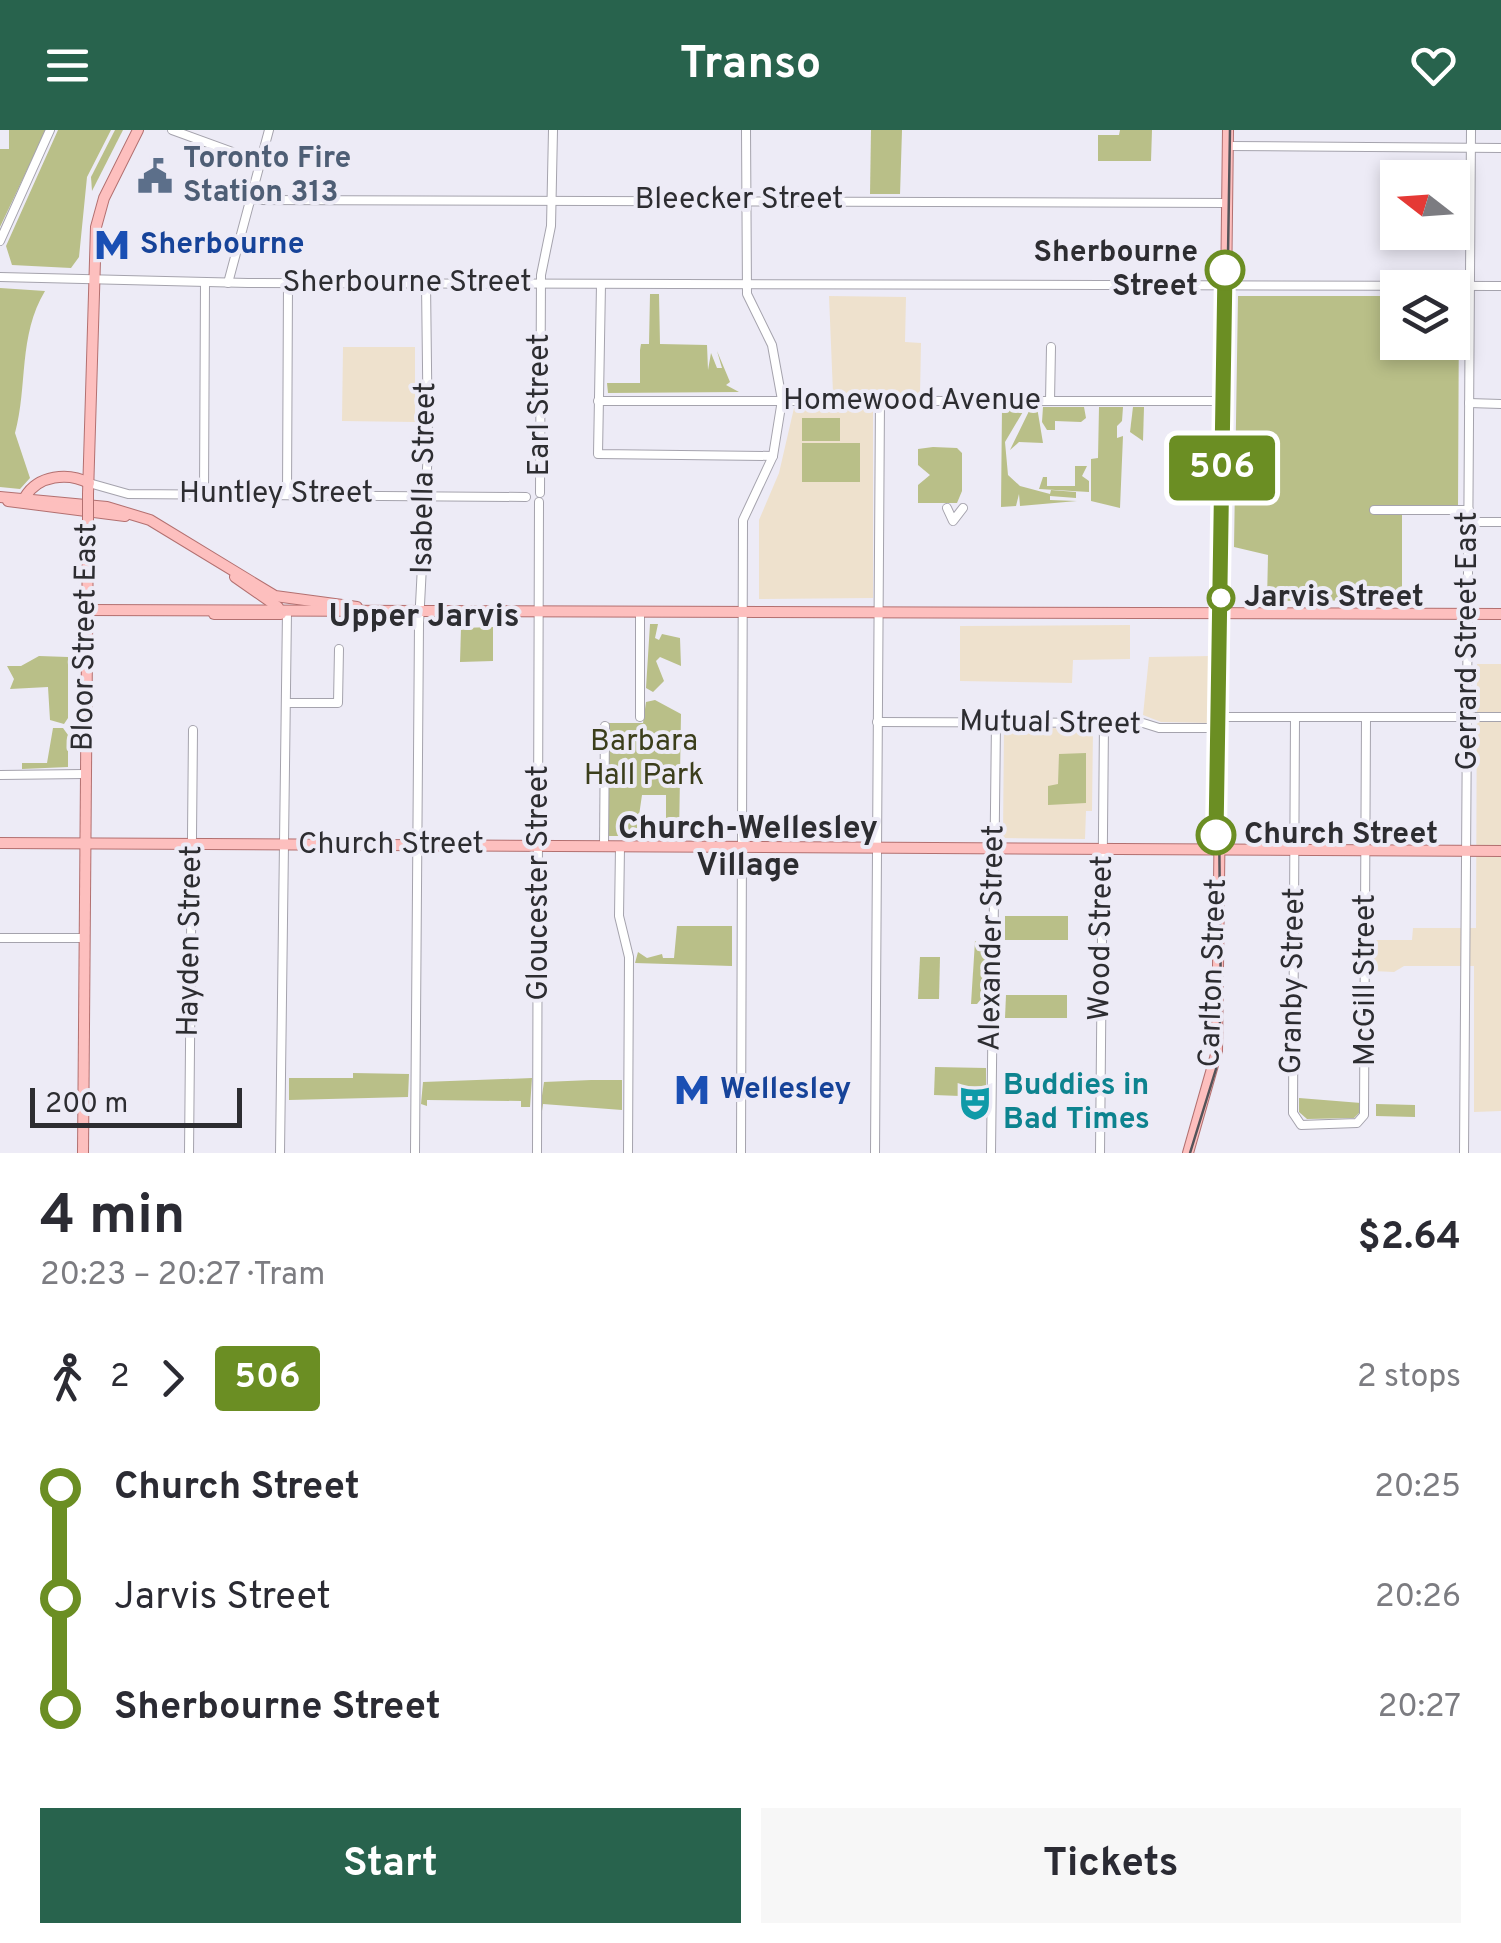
<!DOCTYPE html>
<html lang="en">
<head>
<meta charset="utf-8">
<style>
	:root { --surface:#fff; --page:#f7f7f7; --text:#2b2b33; --muted:#7c7c81; --accent:#28634d }
	body { margin:0; font-family:Overpass,sans-serif; background:var(--page); color:var(--text); height:100vh; display:flex; flex-direction:column; font-size:38px; white-space:nowrap }
	* { box-sizing:border-box; margin:0 }
	p { font-size:32px; color:var(--muted) }
	.icon { flex:none; width:55px; height:55px; fill:none; stroke:currentColor; stroke-width:2; stroke-linecap:round; stroke-linejoin:round }
	.map { position:relative; height:1023px; overflow:hidden }
	.details { display:flex; flex-direction:column; background:var(--surface); flex:1 }
	.details>* { flex:none }
	.badge { padding:0 20px; border-radius:8px; font-size:35px; line-height:65px }
	.needle { width:65px; rotate:287deg }
	.tools { position:absolute; left:1380px; top:30px; display:grid; gap:20px }
	.tools a { display:grid; place-items:center; width:90px; height:90px; border-radius:0px; background:var(--surface); box-shadow:0 5px 15px #0003; font-size:50px }
	.scale { position:absolute; left:30px; bottom:25px; width:212px; box-sizing:border-box; padding-left:10px; border:5px solid #2d2d31; border-top:0; font-size:28px; line-height:35px; white-space:nowrap; color:#2d2d31; -webkit-text-stroke:8px #edebf6; paint-order:stroke }
	.map>.badge { position:absolute; translate:-50% -50%; box-shadow:0 0 0 5px #fff }
	.legs { display:flex; align-items:center; gap:15px; height:110px; padding:0 40px; font-size:32px }
	.legs p { margin-inline-start:auto }
	.summary { display:flex; align-items:center; justify-content:space-between; height:170px; padding:0 40px }
	h1 { font-size:55px; font-weight:700; line-height:75px }
	.primary-button { display:flex; gap:20px; margin-top:auto; padding:20px 40px }
	.primary-button a { flex:1; height:115px; border-radius:0px; background:var(--accent); color:#fff; font-size:40px; font-weight:700; line-height:115px; text-align:center }
	.primary-button a+a { background:var(--page); color:var(--text) }
	ul { padding:0 40px; list-style:none }
	li { display:flex; align-items:center; gap:35px; height:110px; font-size:38px }
	li i { display:grid; place-items:center; width:15px; height:100%; margin:0 12px; background:currentColor }
	li i::after { content:''; width:25px; height:25px; margin:-12px; border:8px solid; border-radius:50%; background:var(--surface) }
	li p { margin-inline-start:auto }
	li:first-child i { background:linear-gradient(#0000 50%,currentColor 0) }
	li:last-child i { background:linear-gradient(currentColor 50%,#0000 0) }
	header { display:flex; justify-content:space-between; align-items:center; height:130px; padding:0 40px; background:var(--accent); color:#fff; font-size:45px; font-weight:700 }
	.map>svg:first-child { display:block }
	.education { fill:#eee1cd }
	.green { fill:#b9bf88 }
	.lines { fill:none; stroke-linecap:round; stroke-linejoin:round }
	.minor-casing { stroke:#a5a3ad; stroke-width:10 }
	.major-casing { stroke:#b37070; stroke-width:12 }
	.minor { stroke:#fff; stroke-width:8 }
	.major { stroke:#fdbfbe; stroke-width:10 }
	.tram { stroke:#545359; stroke-width:2.5 }
	.major-bridge-casing { stroke:#b37070; stroke-width:12; stroke-linecap:butt }
	.major-bridge { stroke:#fdbfbe; stroke-width:10 }
	.line-1-casing { stroke:#fff; stroke-width:22 }
	.line-1 { stroke:#6b8e23; stroke-width:15 }
	.stop-1-dot { fill:#fff; stroke:#6b8e23; stroke-width:5 }
	.labels { text-anchor:middle; dominant-baseline:central; stroke-width:8; stroke-linejoin:round; paint-order:stroke }
	.service-label { font-size:30px; font-weight:bold; fill:#4e5e75; stroke:#edebf6; text-anchor:start }
	.street-label { font-size:30px; fill:#2d2d31; stroke:#edebf6 }
	.transit-label { font-size:30px; font-weight:bold; fill:#164399; stroke:#edebf6; text-anchor:start }
	.stop-label { font-size:30px; font-weight:bold; fill:#2d2d31; stroke:#edebf6; text-anchor:start }
	.park-label { font-size:30px; fill:#3b3e1b; stroke:#edebf6 }
	.culture-label { font-size:30px; font-weight:bold; fill:#0d838f; stroke:#edebf6; text-anchor:start }
	.neighbourhood-label { font-size:32px; font-weight:bold; fill:#2d2d31; stroke:#edebf6 }
</style>
</head>
<body>
<header><svg class="icon" aria-label="menu" viewBox="0 0 24 24"><path d="M4 6h16M4 12h16M4 18h16"/></svg>Transo<svg class="icon" aria-label="heart" viewBox="0 0 24 24"><path d="M12 20l-8-8c-3-5 5-10 8-4 3-6 11-1 8 4z"/></svg></header>
<div class="map">
<svg width="1501" height="1023" viewBox="0 0 1501 1023">
	<rect width="100%" height="100%" fill="#edebf6"/>
	<g class="education">
		<polygon points="829,166 906,167 905,212 921,213 920,265 833,263"/>
		<polygon points="343,217 415,217 415,292 342,291"/>
		<polygon points="794,278 873,279 873,468 759,469 759,390 779,343"/>
		<polygon points="1130,495 1130,529 1073,530 1072,553 960,551 960,496"/>
		<polygon points="1211,526 1210,593 1161,592 1143,585 1149,527"/>
		<polygon points="1477,534 1501,534 1501,981 1474,982 1474,836 1404,836 1394,842 1373,841 1373,810 1412,810 1413,798 1476,798"/>
		<polygon points="1004,597 1093,599 1092,681 1086,681 1085,709 1003,708"/>
	</g>
	<g class="green">
		<polygon points="9,0 46,0 0,97 0,19 9,19"/>
		<polygon points="58,0 111,0 87,47 79,127 71,138 12,135 6,116"/>
		<polygon points="115,0 123,0 92,61 91,47"/>
		<polygon points="871,0 902,0 900,64 870,64"/>
		<polygon points="1120,0 1152,0 1151,31 1098,31 1098,5 1119,5"/>
		<path d="M0 158 45 161C18 206 28 256 15 303L30 348 20 359 0 357Z"/>
		<polygon points="650,164 659,164 660,214 707,215 708,240 711,223 717,238 722,238 717,221 730,252 726,255 739,262 608,263 607,253 640,253 640,220 641,214 649,214"/>
		<polygon points="1238,166 1397,166 1398,212 1452,212 1453,166 1459,166 1458,376 1375,376 1370,383 1402,385 1402,470 1267,471 1268,425 1234,417"/>
		<polygon points="1002,277 1024,280 1005,312 1008,345 1020,356 1050,364 1051,360 1076,362 1076,368 1050,366 1050,370 1077,371 1020,376 1019,364 1016,376 1001,377"/>
		<polygon points="1037,277 1043,313 1019,312 1010,320 1030,279"/>
		<polygon points="1043,277 1084,277 1086,288 1081,292 1055,291 1055,300 1047,300 1042,292"/>
		<polygon points="1099,277 1123,277 1122,291 1117,296 1117,308 1123,306 1120,378 1091,371 1091,329 1098,328"/>
		<polygon points="1133,277 1144,277 1143,311 1130,302"/>
		<rect x="802" y="288" width="38" height="23"/>
		<rect x="802" y="313" width="58" height="39"/>
		<polygon points="933,317 957,318 962,323 962,361 957,373 918,373 918,355 930,345 918,335 918,319"/>
		<polygon points="1075,336 1087,336 1082,346 1089,351 1089,362 1039,359 1043,347 1047,347 1047,356 1075,356"/>
		<polygon points="658,494 655,508 659,510 662,504 680,508 681,536 660,527 656,531 664,551 653,562 646,558 650,494"/>
		<polygon points="493,497 493,531 460,532 461,498"/>
		<polygon points="39,526 68,527 68,588 64,594 50,590 48,557 10,559 14,549 7,536 21,536"/>
		<polygon points="655,570 681,584 679,707 666,707 666,665 642,665 636,706 608,706 609,593 643,593 646,572"/>
		<polygon points="53,598 63,598 68,605 68,637 22,639 22,633 47,633"/>
		<polygon points="1086,623 1086,673 1048,675 1048,656 1058,654 1059,624"/>
		<rect x="1005" y="786" width="63" height="24"/>
		<polygon points="677,796 732,796 732,836 635,833 638,822 647,828 662,824 663,828 674,828"/>
		<polygon points="975,811 987,820 986,863 977,874 971,874"/>
		<polygon points="920,827 940,827 939,869 918,869"/>
		<polygon points="1006,865 1067,865 1067,888 1005,888"/>
		<polygon points="935,937 986,938 986,967 934,965"/>
		<polygon points="353,943 409,944 408,967 289,970 289,948 353,948"/>
		<polygon points="532,948 530,977 521,977 521,971 427,970 427,976 421,974 423,952"/>
		<polygon points="591,950 622,950 622,980 543,974 542,981 540,979 544,952"/>
		<polygon points="1299,968 1361,973 1361,981 1354,988 1307,989 1299,982"/>
		<polygon points="1376,974 1415,975 1415,987 1376,986"/>
	</g>
	<g class="lines">
		<defs>
			<g id="minor">
				<polyline points="172,0 260,32"/>
				<polyline points="1228,16 1501,18"/>
				<polyline points="250,70 1227,73"/>
				<polyline points="0,111 50,0"/>
				<polyline points="0,147 248,153 1501,156"/>
				<polyline points="228,153 269,0"/>
				<polyline points="601,154 598,324 773,326"/>
				<polyline points="598,271 1225,271"/>
				<polyline points="1050,271 1051,217"/>
				<polyline points="1469,273 1501,274"/>
				<polyline points="89,353 128,364 526,367"/>
				<polyline points="540,363 541,145 551,96 553,0"/>
				<polyline points="204,364 205,152"/>
				<polyline points="287,365 288,153"/>
				<polyline points="947,378 953,391 963,378"/>
				<polyline points="1374,380 1469,380"/>
				<polyline points="1469,392 1501,392"/>
				<polyline points="640,483 640,587"/>
				<polyline points="287,573 338,573 339,519"/>
				<polyline points="1222,587 1501,587"/>
				<polyline points="1295,587 1293,983 1301,995 1357,993 1364,985 1366,588"/>
				<polyline points="877,592 1143,593 1159,598 1222,598"/>
				<polyline points="0,645 84,644"/>
				<polyline points="604,717 605,596"/>
				<polyline points="620,717 619,786 629,827 628,1023"/>
				<polyline points="0,808 83,808"/>
				<polyline points="189,1023 193,600"/>
				<polyline points="280,1023 287,481"/>
				<polyline points="415,1023 419,494 428,319 426,153"/>
				<polyline points="537,1023 539,372"/>
				<polyline points="741,1023 743,390 773,326 782,270 772,215 747,164 746,0"/>
				<polyline points="875,1023 880,270"/>
				<polyline points="991,1023 996,592"/>
				<polyline points="1100,1023 1104,593"/>
				<polyline points="1464,1023 1471,0"/>
			</g>
			<g id="major">
				<polyline points="88,364 96,97 104,68 138,0"/>
				<polyline points="0,367 107,377 150,390 275,466 357,477"/>
				<path d="M25 367C38 345 68 342 89 353"/>
				<polyline points="8,371 125,386"/>
				<polyline points="235,447 278,477"/>
				<polyline points="84,480 1501,484"/>
				<polyline points="214,484 281,484"/>
				<polyline points="0,713 1501,721"/>
				<polyline points="83,1023 88,391"/>
				<polyline points="1188,1023 1217,921 1228,0"/>
			</g>
		</defs>
		<use href="#minor" class="minor-casing"/>
		<use href="#major" class="major-casing"/>
		<use href="#minor" class="minor"/>
		<use href="#major" class="major"/>
		<polyline class="tram" points="1190,1023 1216,939 1221,880 1219,687 1230,0"/>
		<defs>
			<polyline id="major-bridge" points="88,391 88,364"/>
		</defs>
		<use href="#major-bridge" class="major-bridge-casing"/>
		<use href="#major-bridge" class="major-bridge"/>
	</g>
	<g class="lines">
		<defs>
			<polyline id="line-1" points="1216,705 1225,140"/>
		</defs>
		<use href="#line-1" class="line-1-casing"/>
		<use href="#line-1" class="line-1"/>
	</g>
	<defs>
		<symbol id="civic-bare" viewBox="-9 -9 18 18"><path d="M-.6-6.5H3V-4.5H.6V-3L4-1V1h2V6H-6V1h2V-1L-.6-3ZM-1.2 2.5V6h2.4V2.5Z" fill="#5c6f8a" stroke="#edebf6" stroke-width="2.5" paint-order="stroke"/></symbol>
		<symbol id="metro-bare" viewBox="-9 -9 18 18"><path d="M-5.5 5V-5H-3L0 0L3-5H5.5V5H3V-.5L0 4L-3-.5V5Z" fill="#1a4fb4" stroke="#edebf6" stroke-width="2.5" paint-order="stroke"/></symbol>
		<symbol id="theatre-bare" viewBox="-9 -9 18 18"><path d="M-5-5.5Q0-4 5-5.5V0Q5 5 0 6Q-5 5-5 0ZM-3.3-2.5H-1v1.5H-3.3ZM1-2.5H3.3v1.5H1ZM-2.8 1Q0 5.5 2.8 1Z" fill="#0f9aa8" stroke="#edebf6" stroke-width="2.5" paint-order="stroke"/></symbol>
	</defs>
	<g fill-rule="evenodd">
		<use href="#civic-bare" x="130" y="21" width="50" height="50"/>
		<use href="#metro-bare" x="87" y="90" width="50" height="50"/>
		<use href="#metro-bare" x="667" y="935" width="50" height="50"/>
		<use href="#theatre-bare" x="950" y="948" width="50" height="50"/>
	</g>
	<g class="stop-1-dot">
		<circle cx="1225" cy="140" r="18"/>
		<circle cx="1221" cy="468" r="12"/>
		<circle cx="1216" cy="705" r="18"/>
	</g>
	<g class="labels">
		<g class="service-label">
			<text x="183" y="29">Toronto Fire<tspan x="183" dy="34">Station 313</tspan></text>
		</g>
		<g class="street-label">
			<text x="739" y="70">Bleecker Street</text>
			<text x="407" y="153">Sherbourne Street</text>
			<text x="912" y="271">Homewood Avenue</text>
			<text transform="translate(540 275) rotate(-90)">Earl Street</text>
			<text transform="translate(425 348) rotate(-89)">Isabella Street</text>
			<text x="276" y="364">Huntley Street</text>
			<text transform="translate(86 507) rotate(-89)">Bloor Street East</text>
			<text transform="translate(1468 511) rotate(-90)">Gerrard Street East</text>
			<text transform="translate(1050 594) rotate(1)">Mutual Street</text>
			<text x="391" y="715">Church Street</text>
			<text transform="translate(539 753) rotate(-90)">Gloucester Street</text>
			<text transform="translate(993 808) rotate(-89)">Alexander Street</text>
			<text transform="translate(1102 808) rotate(-89)">Wood Street</text>
			<text transform="translate(191 811) rotate(-89)">Hayden Street</text>
			<text transform="translate(1214 843) rotate(-88)">Carlton Street</text>
			<text transform="translate(1366 850) rotate(-90)">McGill Street</text>
			<text transform="translate(1294 851) rotate(-89)">Granby Street</text>
		</g>
		<g class="transit-label">
			<text x="140" y="115">Sherbourne</text>
			<text x="720" y="960">Wellesley</text>
		</g>
		<g class="stop-label">
			<text x="1198" y="123" text-anchor="end">Sherbourne<tspan x="1198" dy="34">Street</tspan></text>
			<text x="1244" y="468">Jarvis Street</text>
			<text x="1244" y="705">Church Street</text>
		</g>
		<g class="park-label">
			<text x="644" y="612">Barbara<tspan x="644" dy="34">Hall Park</tspan></text>
		</g>
		<g class="culture-label">
			<text x="1003" y="956">Buddies in<tspan x="1003" dy="34">Bad Times</tspan></text>
		</g>
		<g class="neighbourhood-label">
			<text x="424" y="488">Upper Jarvis</text>
			<text x="748" y="700">Church-Wellesley<tspan x="748" dy="37">Village</tspan></text>
		</g>
	</g>
</svg>
<div class="tools">
<a><svg class="needle" viewBox="-14 -14 28 28"><path d="M0-13l5 13h-10z" fill="#e53935"/><path d="M0 13l5-13h-10z" fill="#7c7c81"/></svg></a>
<a><svg class="icon" aria-label="layers" viewBox="0 0 24 24"><path d="M12 4l9 5-9 5-9-5zM3 14l9 5 9-5"/></svg></a>
</div>
<div class="scale">200 m</div>
<b class="badge" style="left:1222px;top:338px;background:#6b8e23;color:#fff">506</b>
</div>
<section class="details">
<div class="summary"><div><h1>4 min</h1><p>20:23 – 20:27 · Tram</p></div><b>$2.64</b></div>
<div class="legs"><svg class="icon" aria-label="walk" viewBox="0 0 24 24"><circle cx="13" cy="4" r="2"/><path d="M13 8l-2 6 4 7M11 14l-3 7M7 12l3-4h3l4 4"/></svg>2<svg class="icon" aria-label="forward" viewBox="0 0 24 24"><path d="M9 5l7 7-7 7"/></svg><b class="badge" style="background:#6b8e23;color:#fff">506</b><p>2 stops</p></div>
<ul>
<li><i style="color:#6b8e23"></i><b>Church Street</b><p>20:25</p></li>
<li><i style="color:#6b8e23"></i><span>Jarvis Street</span><p>20:26</p></li>
<li><i style="color:#6b8e23"></i><b>Sherbourne Street</b><p>20:27</p></li>
</ul>
<div class="primary-button"><a>Start</a><a>Tickets</a></div>
</section>
</body>
</html>
